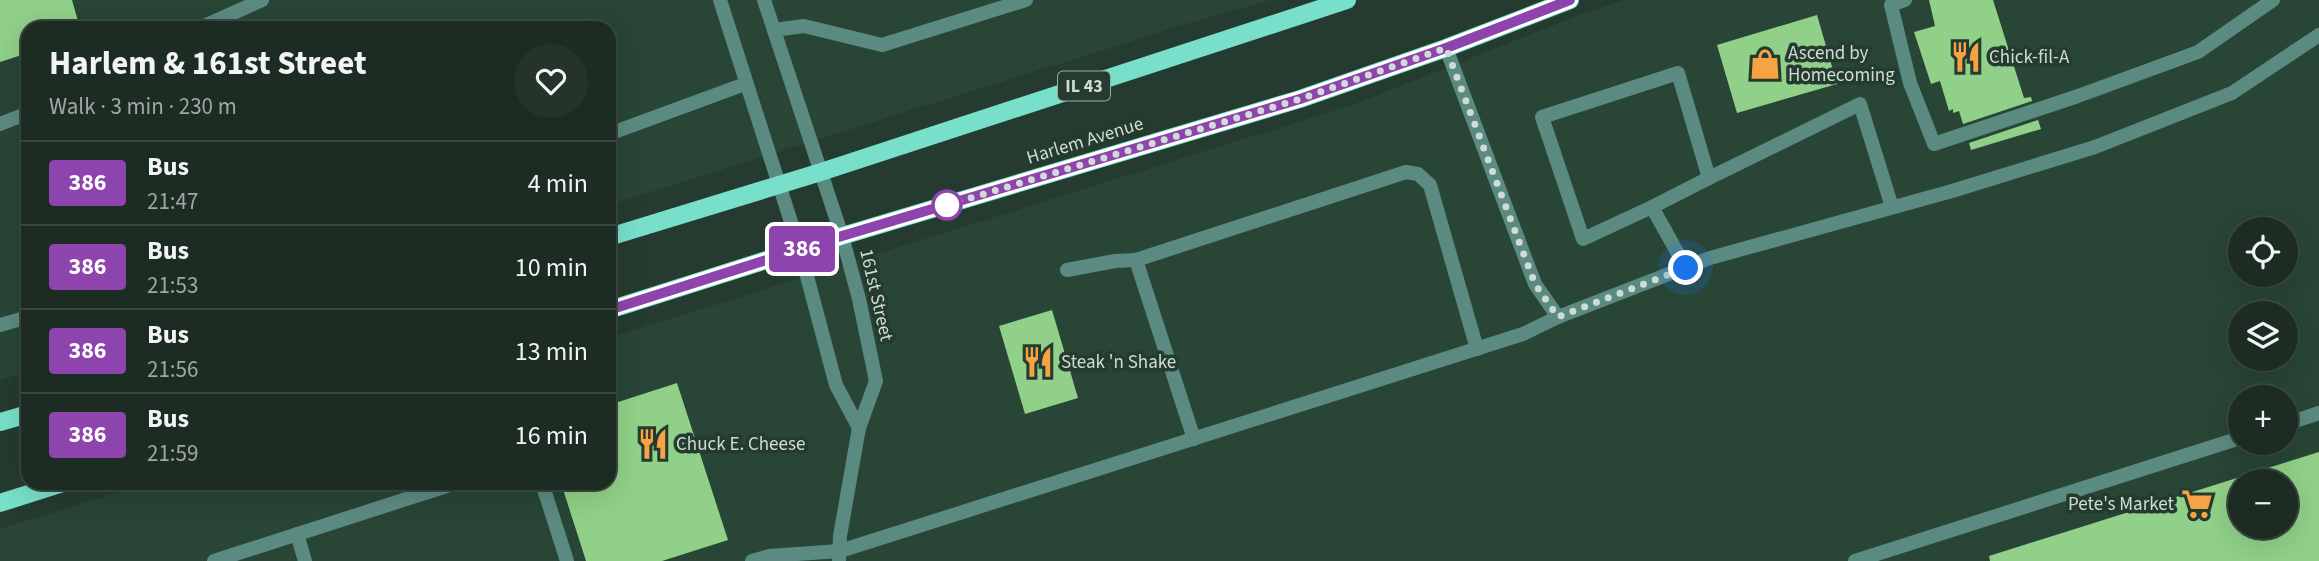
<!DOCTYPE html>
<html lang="en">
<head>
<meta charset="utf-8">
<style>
	:root { --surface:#1c2c23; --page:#25342b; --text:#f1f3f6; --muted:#a0a7a6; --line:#3a4841 }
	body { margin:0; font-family:"Source Sans 3",sans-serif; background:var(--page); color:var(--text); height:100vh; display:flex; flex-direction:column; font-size:26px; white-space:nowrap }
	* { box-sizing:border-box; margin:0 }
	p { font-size:23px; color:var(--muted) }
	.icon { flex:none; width:38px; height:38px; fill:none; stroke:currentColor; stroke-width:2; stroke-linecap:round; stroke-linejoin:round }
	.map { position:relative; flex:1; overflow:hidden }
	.panel { position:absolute; left:21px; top:21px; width:595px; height:469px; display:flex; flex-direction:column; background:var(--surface); border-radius:21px; box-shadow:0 7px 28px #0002,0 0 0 2px var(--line) }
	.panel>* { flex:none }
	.badge { padding:0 14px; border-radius:5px; font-size:24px; line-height:46px }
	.controls { position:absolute; left:2228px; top:217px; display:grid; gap:14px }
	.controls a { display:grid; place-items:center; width:70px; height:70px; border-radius:50%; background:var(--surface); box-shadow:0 7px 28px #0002,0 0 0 2px var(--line); font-size:35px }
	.you { position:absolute; width:35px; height:35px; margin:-18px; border:5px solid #fff; border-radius:50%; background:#1a73e8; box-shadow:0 0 0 10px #1a73e833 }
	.map>.badge { position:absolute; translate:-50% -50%; box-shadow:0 0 0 4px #fff }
	.round { display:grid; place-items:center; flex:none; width:74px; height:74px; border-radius:37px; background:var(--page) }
	.summary { display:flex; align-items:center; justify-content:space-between; height:119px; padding:0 28px }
	h1 { font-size:33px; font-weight:700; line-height:52px }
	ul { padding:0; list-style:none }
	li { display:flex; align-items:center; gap:21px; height:84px; padding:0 28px; border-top:2px solid var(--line) }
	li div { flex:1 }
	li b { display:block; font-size:26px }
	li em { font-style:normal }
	li .badge { min-width:77px; font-weight:700; text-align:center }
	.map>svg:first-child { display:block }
	.built { fill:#284536; fill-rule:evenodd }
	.building { fill:#90d088 }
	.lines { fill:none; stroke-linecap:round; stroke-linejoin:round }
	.service { stroke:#5b8a80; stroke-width:14 }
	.primary { stroke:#78dfcb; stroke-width:18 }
	.line-casing { stroke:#fff; stroke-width:16 }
	.line { stroke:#8e44ad; stroke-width:10 }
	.walk { stroke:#cfdcd5; stroke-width:7; stroke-dasharray:0 12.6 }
	.stop-dot { fill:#fff; stroke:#8e44ad; stroke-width:3.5 }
	.labels { text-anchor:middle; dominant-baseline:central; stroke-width:7; stroke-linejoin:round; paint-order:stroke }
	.shield { fill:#253b2f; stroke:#9caca3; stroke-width:2 }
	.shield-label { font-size:18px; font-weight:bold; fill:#cfdcd5 }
	.poi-label { font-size:19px; fill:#cfdcd5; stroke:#253b2f; text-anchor:start }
	.street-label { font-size:19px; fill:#cfdcd5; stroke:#253b2f }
</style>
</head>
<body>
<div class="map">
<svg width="2319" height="561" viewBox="0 0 2319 561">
	<rect width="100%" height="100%" fill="#253b2f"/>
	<g class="built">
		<polygon points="0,0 1271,0 1193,22 609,205 609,28 28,28 28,371 0,380"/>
		<path d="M1624 0H2319V561H0V529L147 483H609V338L1352 105 1577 16ZM2240 229H2286V275H2240ZM2240 313H2286V359H2240ZM2240 397H2286V443H2240ZM2240 481H2286V527H2240Z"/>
	</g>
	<g class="building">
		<polygon points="0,0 72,0 80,28 28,28 28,53 0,62"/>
		<polygon points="1929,0 1993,0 2024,98 2031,97 2032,101 1963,124 1959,111 1953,113 1953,109 1949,111 1940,81 1931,84 1914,32 1935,26"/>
		<polygon points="1817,15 1837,84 1737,113 1717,45"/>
		<polygon points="2038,120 2041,129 1971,150 1969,143"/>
		<polygon points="1052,310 1078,398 1025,414 999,326"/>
		<polygon points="677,383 728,540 662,561 586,561 561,483 609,483 609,405"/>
		<polygon points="2319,452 2319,561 1990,561 1989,556 2240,477 2240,527 2286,527 2286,481 2243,481 2242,476"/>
	</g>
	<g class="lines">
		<g class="service">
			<polyline points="720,0 800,250 836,385 859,428"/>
			<polyline points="764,0 842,236 859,299 876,381 859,428 840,536 839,561"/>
			<polyline points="1905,0 1891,5 1910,83 1934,144 2078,96 2198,52 2273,0"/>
			<polyline points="200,28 262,0"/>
			<polyline points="774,30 804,26 882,45 1026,0"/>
			<polyline points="1446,48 1535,284 1558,317"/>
			<polyline points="0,124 28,113"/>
			<polyline points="609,134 745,84"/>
			<polyline points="1652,207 1709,178"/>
			<polyline points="1686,268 1652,207 1583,239 1542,117 1678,73 1709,178 1860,104 1892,207"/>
			<polyline points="1067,270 1115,261 1136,260"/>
			<polyline points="0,325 28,317"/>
			<polyline points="2286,424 2319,413"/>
			<polyline points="1194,439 1136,260 1406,172 1418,174 1430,185 1477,349"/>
			<polyline points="542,483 567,561"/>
			<polyline points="297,534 305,561"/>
			<polyline points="214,561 456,483"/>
			<polyline points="752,561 769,556 840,551 1523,334 1558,317 1710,258 1952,191 2095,147 2232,93 2319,35"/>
			<polyline points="1855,561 2240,438"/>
		</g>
		<g class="primary">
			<polyline points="609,237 821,172 1347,0"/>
			<polyline points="609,310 842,236 1300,99 1446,48 1570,0"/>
			<polyline points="0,422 28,414"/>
			<polyline points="0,503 63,483"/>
		</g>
	</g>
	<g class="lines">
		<defs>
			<polyline id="line" points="609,310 842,236 1300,99 1446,48 1570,0"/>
		</defs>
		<use href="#line" class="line-casing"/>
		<use href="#line" class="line"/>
		<polyline class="walk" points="947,205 1300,99 1446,48 1535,284 1558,317 1686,268"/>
	</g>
	<defs>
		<symbol id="restaurant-bare" viewBox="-9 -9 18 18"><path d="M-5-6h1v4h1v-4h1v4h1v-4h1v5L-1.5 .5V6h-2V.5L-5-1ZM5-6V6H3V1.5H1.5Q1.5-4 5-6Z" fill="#f5a345" stroke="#253b2f" stroke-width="2.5" paint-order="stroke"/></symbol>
		<symbol id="shop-bare" viewBox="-9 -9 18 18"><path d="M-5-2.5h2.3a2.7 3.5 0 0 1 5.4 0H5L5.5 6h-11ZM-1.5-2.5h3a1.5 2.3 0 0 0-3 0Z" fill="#f5a345" stroke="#253b2f" stroke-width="2.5" paint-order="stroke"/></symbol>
		<symbol id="supermarket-bare" viewBox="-9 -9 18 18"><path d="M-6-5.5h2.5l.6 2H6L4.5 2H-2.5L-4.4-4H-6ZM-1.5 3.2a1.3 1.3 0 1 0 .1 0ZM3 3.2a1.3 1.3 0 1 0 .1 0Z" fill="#f5a345" stroke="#253b2f" stroke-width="2.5" paint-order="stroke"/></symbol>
	</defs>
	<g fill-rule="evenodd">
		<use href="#restaurant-bare" x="1944" y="35" width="44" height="44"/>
		<use href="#shop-bare" x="1743" y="42" width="44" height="44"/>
		<use href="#restaurant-bare" x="1016" y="340" width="44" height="44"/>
		<use href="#restaurant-bare" x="631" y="422" width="44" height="44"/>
		<use href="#supermarket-bare" x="2175" y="482" width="44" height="44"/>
	</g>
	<circle class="stop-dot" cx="947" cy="205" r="14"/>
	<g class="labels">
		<rect class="shield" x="1058" y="71.5" width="52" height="29" rx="5"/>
		<g class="shield-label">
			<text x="1084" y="86">IL 43</text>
		</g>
		<g class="poi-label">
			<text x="1788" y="53">Ascend by<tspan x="1788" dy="22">Homecoming</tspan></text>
			<text x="1989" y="57">Chick-fil-A</text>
			<text x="1061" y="362">Steak 'n Shake</text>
			<text x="676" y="444">Chuck E. Cheese</text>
			<text x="2174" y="504" text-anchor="end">Pete's Market</text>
		</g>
		<g class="street-label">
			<text transform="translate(1085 141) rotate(-17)">Harlem Avenue</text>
			<text transform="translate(876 295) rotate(77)">161st Street</text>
		</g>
	</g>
</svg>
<div class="controls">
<a><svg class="icon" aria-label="locate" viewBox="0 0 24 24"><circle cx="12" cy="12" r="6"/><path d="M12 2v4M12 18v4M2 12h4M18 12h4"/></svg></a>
<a><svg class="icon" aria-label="layers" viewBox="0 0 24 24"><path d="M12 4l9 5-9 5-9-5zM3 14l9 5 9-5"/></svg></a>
<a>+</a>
<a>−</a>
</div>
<div class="you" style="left:1686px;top:268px"></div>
<b class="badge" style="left:802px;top:249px;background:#8e44ad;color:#fff">386</b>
<section class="panel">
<div class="summary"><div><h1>Harlem &amp; 161st Street</h1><p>Walk · 3 min · 230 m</p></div><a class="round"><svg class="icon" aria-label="heart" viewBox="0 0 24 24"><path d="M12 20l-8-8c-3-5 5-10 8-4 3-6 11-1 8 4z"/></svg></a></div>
<ul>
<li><span class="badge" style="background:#8e44ad;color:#fff">386</span><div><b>Bus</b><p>21:47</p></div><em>4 min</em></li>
<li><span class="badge" style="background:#8e44ad;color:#fff">386</span><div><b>Bus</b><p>21:53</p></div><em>10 min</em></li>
<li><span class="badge" style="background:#8e44ad;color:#fff">386</span><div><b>Bus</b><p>21:56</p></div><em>13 min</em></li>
<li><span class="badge" style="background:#8e44ad;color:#fff">386</span><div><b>Bus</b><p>21:59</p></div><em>16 min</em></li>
</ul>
</section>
</div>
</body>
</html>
